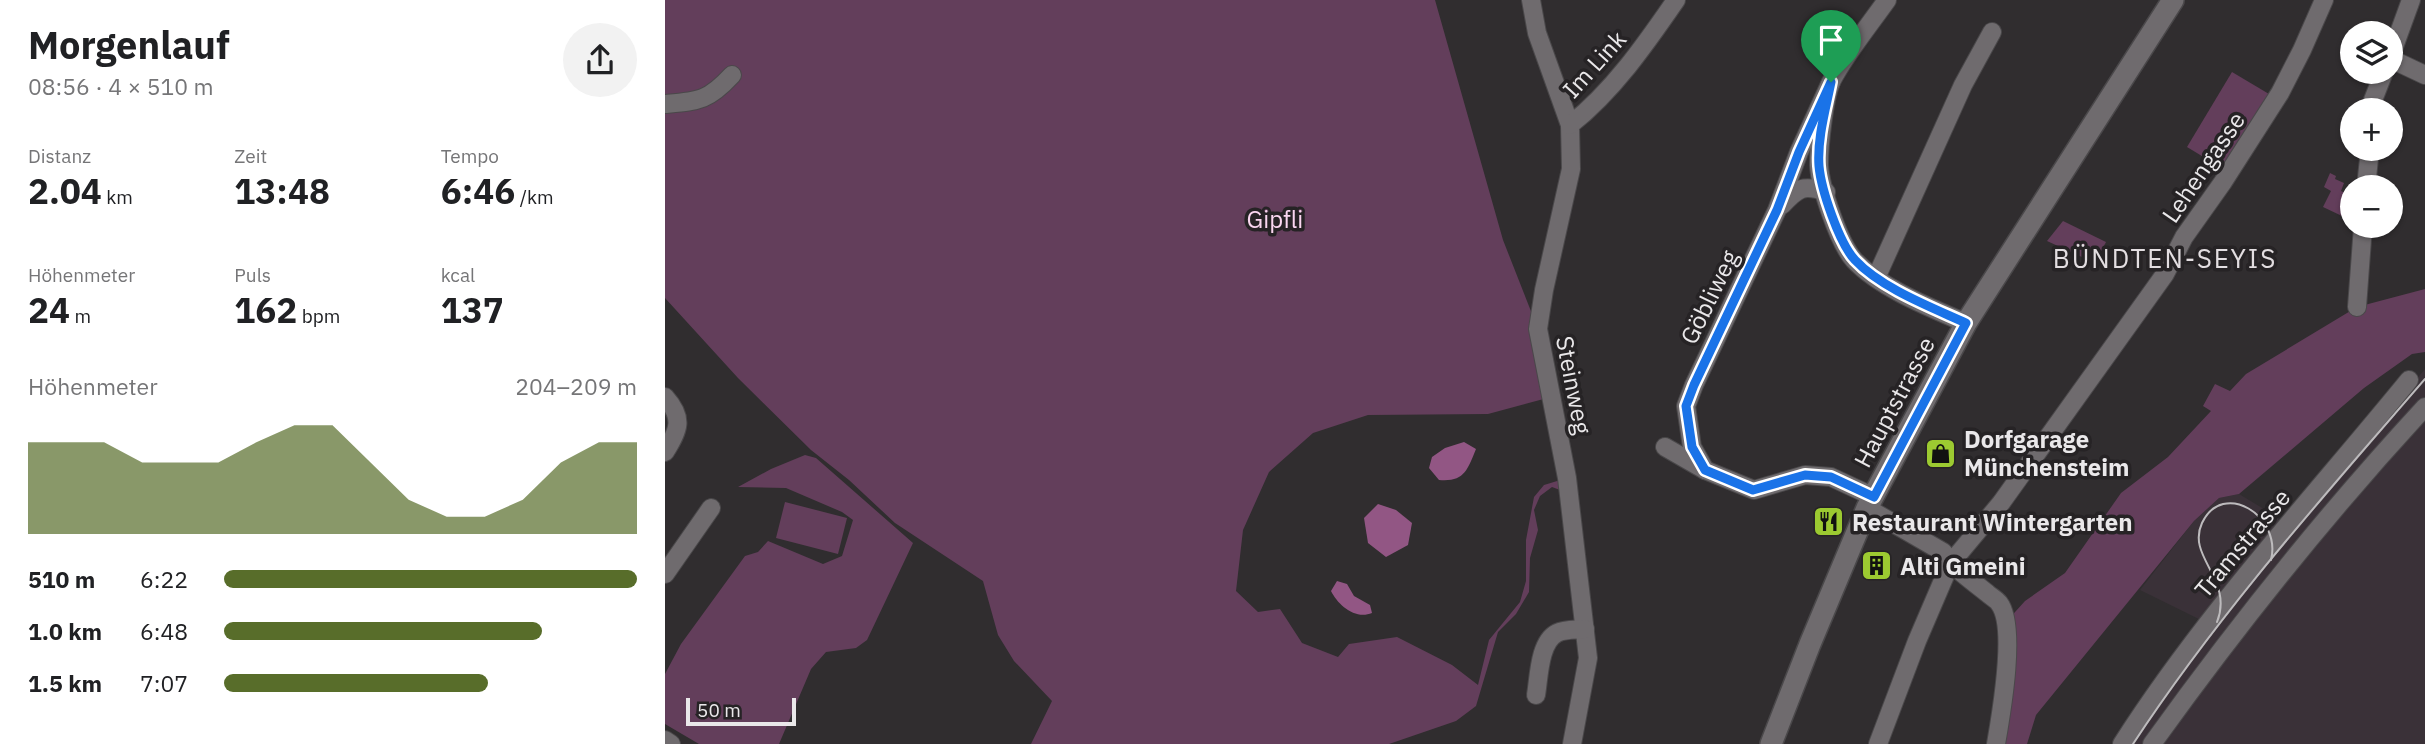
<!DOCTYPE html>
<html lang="de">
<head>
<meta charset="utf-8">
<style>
  body { margin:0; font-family:"IBM Plex Sans",sans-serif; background:#f2f2f2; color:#202124; height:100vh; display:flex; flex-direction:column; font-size:26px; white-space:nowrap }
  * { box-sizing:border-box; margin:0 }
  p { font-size:23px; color:#757577 }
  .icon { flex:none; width:38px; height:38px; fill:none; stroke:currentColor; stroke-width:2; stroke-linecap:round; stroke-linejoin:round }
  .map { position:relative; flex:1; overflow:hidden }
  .drawer { display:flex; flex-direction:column; background:#fff; width:665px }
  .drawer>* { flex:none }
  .fabs { position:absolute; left:1675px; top:21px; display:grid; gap:14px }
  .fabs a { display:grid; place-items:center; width:63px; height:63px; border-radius:50%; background:#fff; box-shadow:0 2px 5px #0004; font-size:35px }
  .scale { position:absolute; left:21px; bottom:18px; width:110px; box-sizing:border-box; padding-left:7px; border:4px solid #eae8ea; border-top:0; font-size:19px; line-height:24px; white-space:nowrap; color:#eae8ea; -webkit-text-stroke:5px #262325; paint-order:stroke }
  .pin { position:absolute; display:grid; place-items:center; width:60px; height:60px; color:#fff; margin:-72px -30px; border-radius:50% 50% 50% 0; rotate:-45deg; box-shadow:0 0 7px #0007 }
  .pin .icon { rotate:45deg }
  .round { display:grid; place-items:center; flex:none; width:74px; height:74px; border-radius:37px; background:#f2f2f2 }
  .headline { display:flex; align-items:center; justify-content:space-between; height:119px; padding:0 28px }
  h1 { font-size:38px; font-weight:700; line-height:52px }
  .stats { display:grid; grid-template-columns:repeat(3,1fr); gap:10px; height:119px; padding:7px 28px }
  .stats div { display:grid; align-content:center }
  .stats b { font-size:35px; font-weight:700 }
  .stats small { font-size:19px; font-weight:400 }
  .stats p { font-size:19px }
  .chart { height:196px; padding:14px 28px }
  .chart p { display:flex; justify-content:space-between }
  .chart svg { width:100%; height:126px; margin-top:7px; fill:#586d2a; opacity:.7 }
  ul { padding:0 28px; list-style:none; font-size:23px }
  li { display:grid; grid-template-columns:112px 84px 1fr; align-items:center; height:52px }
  li i { height:18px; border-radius:9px; background:#586d2a }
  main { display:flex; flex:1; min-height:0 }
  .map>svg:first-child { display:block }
  .built { fill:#3a3138 }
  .green { fill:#633e5b }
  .water { fill:#925684 }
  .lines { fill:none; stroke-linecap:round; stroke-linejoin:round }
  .minor-casing { stroke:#4a484a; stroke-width:20 }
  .secondary-casing { stroke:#4a484a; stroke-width:24 }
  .minor { stroke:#6f6b6e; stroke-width:18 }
  .secondary { stroke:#6f6b6e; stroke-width:21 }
  .tram { stroke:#bdbbbd; stroke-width:2 }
  .route-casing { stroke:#fff; stroke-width:14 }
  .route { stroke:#1a73e8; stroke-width:9 }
  .labels { text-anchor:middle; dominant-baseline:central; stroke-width:7; stroke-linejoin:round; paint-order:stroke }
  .street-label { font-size:24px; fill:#eae8ea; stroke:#262325 }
  .park-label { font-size:24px; fill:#fad6f0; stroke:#262325 }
  .poi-label { font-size:24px; font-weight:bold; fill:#eae8ea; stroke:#262325; text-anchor:start }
  .neighbourhood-label { font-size:26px; letter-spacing:2px; fill:#e3dee1; stroke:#262325 }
</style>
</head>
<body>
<main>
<section class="drawer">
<div class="headline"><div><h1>Morgenlauf</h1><p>08:56 · 4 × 510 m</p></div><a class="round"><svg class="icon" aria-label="share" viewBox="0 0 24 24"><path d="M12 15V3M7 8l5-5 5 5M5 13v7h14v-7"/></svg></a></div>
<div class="stats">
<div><p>Distanz</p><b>2.04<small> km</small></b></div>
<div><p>Zeit</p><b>13:48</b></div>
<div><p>Tempo</p><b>6:46<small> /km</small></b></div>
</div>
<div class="stats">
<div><p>Höhenmeter</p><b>24<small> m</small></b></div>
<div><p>Puls</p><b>162<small> bpm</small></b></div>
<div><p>kcal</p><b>137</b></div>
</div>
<div class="chart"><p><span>Höhenmeter</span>204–209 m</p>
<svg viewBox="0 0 160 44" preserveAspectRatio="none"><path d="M0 44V12L10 12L20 12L30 19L40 19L50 19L60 12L70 6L80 6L90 19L100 32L110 38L120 38L130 32L140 19L150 12L160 12V44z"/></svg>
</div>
<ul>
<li><b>510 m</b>6:22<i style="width:100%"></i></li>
<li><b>1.0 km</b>6:48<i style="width:77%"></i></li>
<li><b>1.5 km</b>7:07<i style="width:64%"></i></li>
</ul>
</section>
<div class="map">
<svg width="1760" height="744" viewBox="0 0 1760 744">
  <rect width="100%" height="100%" fill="#302d2f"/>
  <!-- built -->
  <g class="built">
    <path d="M 1760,369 L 1760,400 L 1481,744 L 1461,744 L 1546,625 L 1475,590 L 1529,521 L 1554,498 L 1574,494 L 1604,512 L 1626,529 Z"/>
    <path d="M 1760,407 L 1760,744 L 1487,744 Z"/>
  </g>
  <!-- green -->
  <g class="green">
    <path d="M 0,0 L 770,0 L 838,240 L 873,329 L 886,397 L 823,414 L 703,415 L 648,433 L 604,472 L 578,530 L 571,591 L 593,612 L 615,609 L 637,643 L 673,657 L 684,644 L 732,637 L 787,665 L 813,685 L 824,640 L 855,602 L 861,581 L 861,540 L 869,497 L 879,485 L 902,478 L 903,493 L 887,487 L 875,496 L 869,510 L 873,530 L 865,558 L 864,592 L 851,614 L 833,632 L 811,706 L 791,721 L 724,744 L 366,744 L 387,701 L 349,661 L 333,635 L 318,581 L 230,523 L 184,480 L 146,450 L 73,378 L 0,298 Z"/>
    <path d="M 1567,72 L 1604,94 L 1560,170 L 1522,147 Z"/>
    <path d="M 1665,173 L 1671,176 L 1670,179 L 1679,183 L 1676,191 L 1687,196 L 1677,216 L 1658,207 L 1666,191 L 1659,187 Z"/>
    <path d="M 1398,221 L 1441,242 L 1430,263 L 1382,241 Z"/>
    <path d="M 1760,289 L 1760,352 L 1747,354 L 1699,388 L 1574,494 L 1554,498 L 1529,521 L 1371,715 L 1362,744 L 1331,744 L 1341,622 L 1360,601 L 1400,573 L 1456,493 L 1503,457 L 1546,411 L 1538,406 L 1550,384 L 1565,391 L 1581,374 L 1692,307 Z"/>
    <path d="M 140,455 L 151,458 L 248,543 L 202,640 L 191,648 L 161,652 L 146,669 L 114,744 L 34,744 L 0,724 L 0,674 L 16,644 L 80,556 L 93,552 L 103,541 L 158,564 L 177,556 L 188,520 L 177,512 L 121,488 L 73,487 L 106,469 Z"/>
    <path d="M 120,502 L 182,518 L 173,554 L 111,538 Z"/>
  </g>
  <!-- water -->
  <g class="water">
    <path d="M 799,442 L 811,449 C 802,471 799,482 774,480 L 764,468 L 767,457 L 780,448 Z"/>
    <path d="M 713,504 L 731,510 L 747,523 L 743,545 L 721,557 L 703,543 L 699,518 Z"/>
    <path d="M 672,581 L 682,584 L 689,596 L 705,605 L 707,613 C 690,620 673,605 666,591 Z"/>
  </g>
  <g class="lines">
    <defs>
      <g id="minor">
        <path d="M 866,0 L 872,33 L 905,125 L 906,169 L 879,290 L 873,329 L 902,478 L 923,658 L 907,744"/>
        <path d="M 1222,0 C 1205,24 1180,55 1167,80 C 1159,96 1154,146 1154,165 C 1155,187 1174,243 1189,260 C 1215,288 1266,308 1301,323"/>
        <path d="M 1726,55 L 1746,0"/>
        <path d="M 1726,59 L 1760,75"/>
        <path d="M 0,104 C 34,101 43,101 67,75"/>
        <path d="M 1708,110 L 1708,100 L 1719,72"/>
        <path d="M 905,125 C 948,91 980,45 1011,0"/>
        <path d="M 1701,187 L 1705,149"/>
        <path d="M 1117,205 C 1133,188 1138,184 1161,192"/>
        <path d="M 1211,278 L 1298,85 L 1327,32"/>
        <path d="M 1692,307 L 1698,226"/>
        <path d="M 0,397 C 19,418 14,430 0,452"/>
        <path d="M 1000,447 L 1040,470 L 1089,490 L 1140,475 L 1166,477 L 1209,497"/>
        <path d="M 1040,470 L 1027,447 L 1021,406 L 1029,385 L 1112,210 L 1134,152 L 1166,82"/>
        <path d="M 1202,508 L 1278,552 C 1289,569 1306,580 1322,593 C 1325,596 1331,599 1334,603 C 1352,626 1336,715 1331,744"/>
        <path d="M 0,574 L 46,508"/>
        <path d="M 871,695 C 874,678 874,642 892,633 C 900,629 911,630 920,629"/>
        <path d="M 0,740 L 6,744"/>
        <path d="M 1213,744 L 1252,641 L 1285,564 L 1336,503 L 1500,274 L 1519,237 L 1558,182 L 1615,93 L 1637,50 L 1659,0"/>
        <path d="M 1457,744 C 1540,614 1646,500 1744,380"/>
        <path d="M 1487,744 C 1571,627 1662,513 1760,407"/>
      </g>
      <path id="secondary" d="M 1106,744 L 1145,644 L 1202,508 L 1301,323 L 1508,0"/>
    </defs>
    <!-- minor casing -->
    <use href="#minor" class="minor-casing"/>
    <!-- secondary casing -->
    <use href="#secondary" class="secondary-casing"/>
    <!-- minor -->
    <use href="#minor" class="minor"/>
    <!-- secondary -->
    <use href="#secondary" class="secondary"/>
    <!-- tram -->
    <g class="tram">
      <path d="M 1552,622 C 1569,579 1521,557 1537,523 C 1558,479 1617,516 1606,560"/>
      <path d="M 1468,744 C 1554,613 1658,497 1760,379"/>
    </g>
  </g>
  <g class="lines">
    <defs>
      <path id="route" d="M 1166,82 C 1161,108 1152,138 1154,166 C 1156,189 1174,243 1190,260 C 1216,288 1266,307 1301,323 L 1209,497 L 1166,477 L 1140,475 L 1088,490 L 1040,470 L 1027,447 L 1021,406 L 1029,385 L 1112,210 L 1134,152 Z"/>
    </defs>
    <!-- route casing -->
    <use href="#route" class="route-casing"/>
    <!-- route -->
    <use href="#route" class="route"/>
  </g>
  <!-- icons -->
  <defs>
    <symbol id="shop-square" viewBox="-11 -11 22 22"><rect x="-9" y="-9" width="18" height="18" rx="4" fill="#9cca31" stroke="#262325"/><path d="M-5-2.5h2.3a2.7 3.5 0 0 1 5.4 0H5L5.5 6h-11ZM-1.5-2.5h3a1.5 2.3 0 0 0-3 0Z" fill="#111"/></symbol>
    <symbol id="restaurant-square" viewBox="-11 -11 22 22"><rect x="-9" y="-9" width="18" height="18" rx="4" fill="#9cca31" stroke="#262325"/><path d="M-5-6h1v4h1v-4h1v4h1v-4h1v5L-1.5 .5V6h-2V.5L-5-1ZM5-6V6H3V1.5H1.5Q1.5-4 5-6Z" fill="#111"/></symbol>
    <symbol id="building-square" viewBox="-11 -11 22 22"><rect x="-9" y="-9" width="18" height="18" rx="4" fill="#9cca31" stroke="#262325"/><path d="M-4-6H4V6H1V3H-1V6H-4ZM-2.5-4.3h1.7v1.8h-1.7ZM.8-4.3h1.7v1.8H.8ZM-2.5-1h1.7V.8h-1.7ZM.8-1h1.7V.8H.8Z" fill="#111"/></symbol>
  </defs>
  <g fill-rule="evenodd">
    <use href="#shop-square" x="1258" y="436" width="35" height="35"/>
    <use href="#restaurant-square" x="1146" y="504" width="35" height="35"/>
    <use href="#building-square" x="1194" y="548" width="35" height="35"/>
  </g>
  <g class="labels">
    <!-- street labels -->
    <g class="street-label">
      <text transform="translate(929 64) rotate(-48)">Im Link</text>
      <text transform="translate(1538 167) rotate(-56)">Lehengasse</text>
      <text transform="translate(1044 297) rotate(-64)">Göbliweg</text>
      <text transform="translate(909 385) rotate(79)">Steinweg</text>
      <text transform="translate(1229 402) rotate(-62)">Hauptstrasse</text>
      <text transform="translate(1577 543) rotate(-50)">Tramstrasse</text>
    </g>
    <!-- park labels -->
    <g class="park-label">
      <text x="610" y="219">Gipfli</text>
    </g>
    <!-- poi labels -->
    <g class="poi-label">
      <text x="1299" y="439">Dorfgarage<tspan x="1299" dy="28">Münchensteim</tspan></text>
      <text x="1187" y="522">Restaurant Wintergarten</text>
      <text x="1235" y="566">Alti Gmeini</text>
    </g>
    <!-- neighbourhood labels -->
    <g class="neighbourhood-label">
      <text x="1500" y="258">BÜNDTEN-SEYIS</text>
    </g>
  </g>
</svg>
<div class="fabs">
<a><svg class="icon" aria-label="layers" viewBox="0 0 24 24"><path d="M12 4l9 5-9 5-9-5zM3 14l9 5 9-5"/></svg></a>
<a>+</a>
<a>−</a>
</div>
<div class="scale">50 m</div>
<div class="pin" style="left:1166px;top:82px;background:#1e9e55"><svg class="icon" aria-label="arrive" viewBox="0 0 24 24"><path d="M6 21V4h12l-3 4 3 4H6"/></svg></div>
</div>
</main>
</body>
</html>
